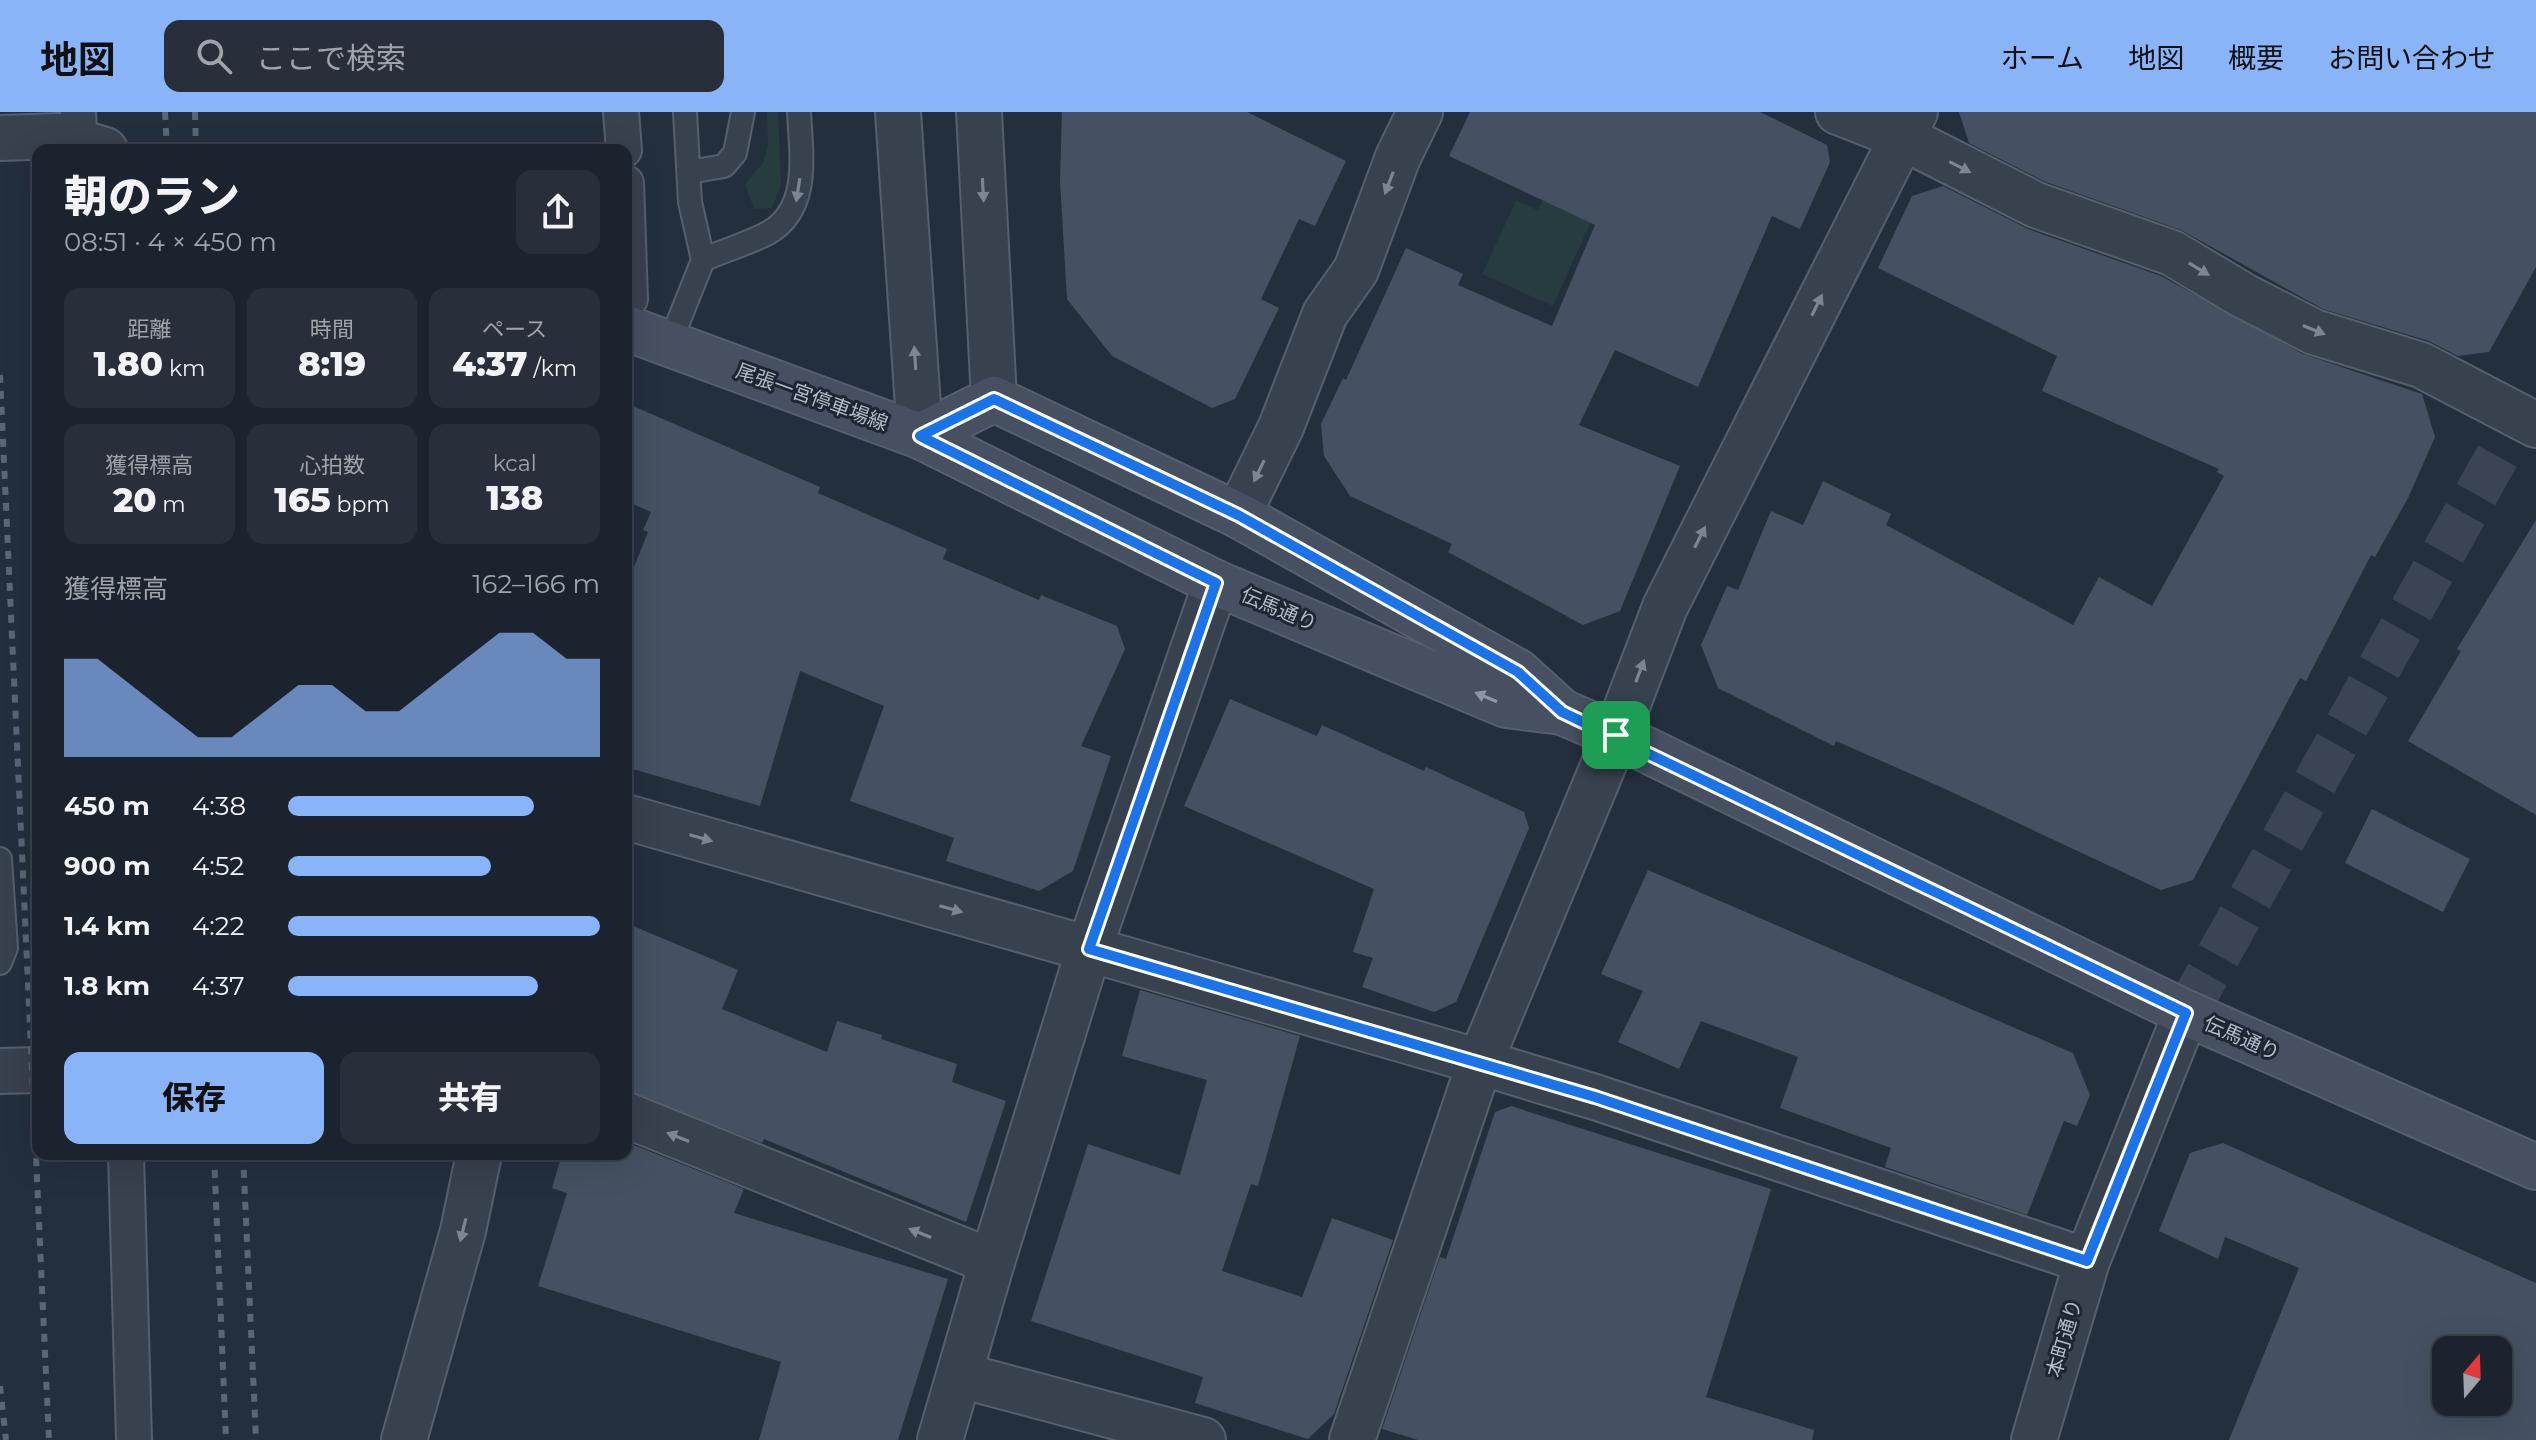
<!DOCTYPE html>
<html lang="ja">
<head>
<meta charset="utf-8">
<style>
  body { margin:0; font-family:Montserrat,"Noto Sans JP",sans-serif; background:#282f3a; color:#f1f3f6; height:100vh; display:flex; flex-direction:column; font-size:30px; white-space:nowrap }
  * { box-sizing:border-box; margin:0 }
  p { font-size:26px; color:#a0a4aa }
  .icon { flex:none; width:44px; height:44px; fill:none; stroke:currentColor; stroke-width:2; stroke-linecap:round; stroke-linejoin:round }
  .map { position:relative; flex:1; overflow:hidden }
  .sheet { position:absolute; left:32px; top:32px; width:600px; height:1016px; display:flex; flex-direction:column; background:#1b232e; border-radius:16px; box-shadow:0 8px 32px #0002,0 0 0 2px #39404a }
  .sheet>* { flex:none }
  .needle { width:52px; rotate:19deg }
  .fabs { position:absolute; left:2432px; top:1224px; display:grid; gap:16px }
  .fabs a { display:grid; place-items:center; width:80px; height:80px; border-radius:16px; background:#1b232e; box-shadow:0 8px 32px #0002,0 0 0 2px #39404a; font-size:40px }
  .pin { position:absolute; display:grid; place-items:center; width:68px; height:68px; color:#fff; margin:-34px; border-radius:16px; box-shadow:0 4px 12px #0006 }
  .round { display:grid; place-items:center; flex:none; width:84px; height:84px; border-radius:16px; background:#282f3a }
  .head { display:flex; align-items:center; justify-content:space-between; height:136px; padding:0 32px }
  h1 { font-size:44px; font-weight:800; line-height:60px }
  .stats { display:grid; grid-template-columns:repeat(3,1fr); gap:12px; height:136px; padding:8px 32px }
  .stats div { display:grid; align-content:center; border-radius:16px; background:#282f3a; text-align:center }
  .stats b { font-size:34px; font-weight:800 }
  .stats small { font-size:22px; font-weight:400 }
  .stats p { font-size:22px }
  .chart { height:224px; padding:16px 32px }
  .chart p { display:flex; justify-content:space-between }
  .chart svg { width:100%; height:144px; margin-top:8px; fill:#8ab4f8; opacity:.7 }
  .cta { display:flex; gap:16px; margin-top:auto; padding:16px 32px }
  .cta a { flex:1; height:92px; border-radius:16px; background:#8ab4f8; color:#111; font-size:32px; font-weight:800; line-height:92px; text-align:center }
  .cta a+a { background:#282f3a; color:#f1f3f6 }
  ul { padding:0 32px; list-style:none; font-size:26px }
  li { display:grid; grid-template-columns:128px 96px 1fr; align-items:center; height:60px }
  li i { height:20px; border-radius:10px; background:#8ab4f8 }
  header { display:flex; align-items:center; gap:48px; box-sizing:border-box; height:112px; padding:0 40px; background:#8ab4f8; color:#111 }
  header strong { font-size:38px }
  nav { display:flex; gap:44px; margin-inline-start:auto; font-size:28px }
  .search { width:560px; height:72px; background:#282f3a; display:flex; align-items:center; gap:20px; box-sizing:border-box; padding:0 28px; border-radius:16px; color:#a0a4aa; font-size:30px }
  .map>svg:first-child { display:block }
  .green { fill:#263c3f }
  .building { fill:#455162; fill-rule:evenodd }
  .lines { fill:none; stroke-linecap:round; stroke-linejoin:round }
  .minor-tunnel { stroke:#3a4453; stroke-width:44; stroke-dasharray:44 22; stroke-linecap:butt }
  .service-casing { stroke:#565f6c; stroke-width:26 }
  .pedestrian-casing { stroke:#565f6c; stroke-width:38 }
  .minor-casing { stroke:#565f6c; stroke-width:48 }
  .tertiary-casing { stroke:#565f6c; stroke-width:48 }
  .secondary-casing { stroke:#565f6c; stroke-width:48 }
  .service { stroke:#38414e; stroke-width:22 }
  .pedestrian { stroke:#38414e; stroke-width:34 }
  .minor { stroke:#38414e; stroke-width:44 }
  .tertiary { stroke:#38414e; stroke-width:44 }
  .secondary { stroke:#465061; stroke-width:44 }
  .rail { stroke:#5a6575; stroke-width:6; stroke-dasharray:8 8; stroke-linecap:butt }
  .oneway { fill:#7c8592 }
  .oneway2 { fill:#8e96a5 }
  .route-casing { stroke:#fff; stroke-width:16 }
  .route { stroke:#1a73e8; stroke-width:10 }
  .labels { text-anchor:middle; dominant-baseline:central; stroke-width:6; stroke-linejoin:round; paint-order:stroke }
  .street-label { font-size:20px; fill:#b4bcc9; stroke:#1d2633 }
</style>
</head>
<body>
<header>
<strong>地図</strong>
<div class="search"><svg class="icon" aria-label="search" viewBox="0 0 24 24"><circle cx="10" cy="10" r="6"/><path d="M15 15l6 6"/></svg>ここで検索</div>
<nav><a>ホーム</a><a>地図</a><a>概要</a><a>お問い合わせ</a></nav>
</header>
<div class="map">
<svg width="2536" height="1328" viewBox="0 0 2536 1328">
  <rect width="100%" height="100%" fill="#242f3e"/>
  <!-- green -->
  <g class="green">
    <path d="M 767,0 L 778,0 L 781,72 L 772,96 L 754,97 L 745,72 L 763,51 L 768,34 Z"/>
    <path d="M 1555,61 L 1603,83 L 1553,194 L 1482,162 L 1516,89 L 1538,98 Z"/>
  </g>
  <!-- building -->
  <g class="building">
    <path d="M 1062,0 L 1247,0 L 1346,49 L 1315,114 L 1299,107 L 1261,187 L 1279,196 L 1235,287 L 1212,296 L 1112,244 L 1067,187 L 1060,69 Z"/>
    <path d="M 1470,0 L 1760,0 L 1827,33 L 1830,50 L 1800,117 L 1772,104 L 1698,275 L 1615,238 L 1579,313 L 1680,354 L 1620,499 L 1583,513 L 1448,440 L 1452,432 L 1350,384 L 1324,344 L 1321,312 L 1343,266 L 1346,268 L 1406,136 L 1463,162 L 1458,173 L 1552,214 L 1595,113 L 1449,44 Z"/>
    <path d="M 1959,0 L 2536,0 L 2536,155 L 2489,240 L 2458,244 L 2429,229 L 2323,197 L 2181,118 L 2046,70 L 1969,31 Z"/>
    <path d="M 1943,74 L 2028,117 L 2161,164 L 2303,242 L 2422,282 L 2435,325 L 2408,386 L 2375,445 L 2371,443 L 2306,569 L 2300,566 L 2193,768 L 2161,778 L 1943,676 L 1836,629 L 1834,634 L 1718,576 L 1701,533 L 1727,474 L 1738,478 L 1771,399 L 1803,413 L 1823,369 L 1891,402 L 1886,413 L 2073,513 L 2099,465 L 2152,494 L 2224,364 L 2217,360 L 2219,357 L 2042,279 L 2057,244 L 1878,156 L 1912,84 Z"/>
    <path d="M 626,291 L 820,375 L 818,381 L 947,437 L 943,447 L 1039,488 L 1041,483 L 1117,514 L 1125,537 L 1081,634 L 1111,644 L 1073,759 L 1039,779 L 946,749 L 954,726 L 850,689 L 884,594 L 800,559 L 760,694 L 626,655 L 626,475 L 648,420 L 643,418 L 651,400 L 626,389 Z"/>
    <path d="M 2536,408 L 2536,703 L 2408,629 L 2461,539 L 2457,537 Z"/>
    <path d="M 1230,587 L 1317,624 L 1322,613 L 1424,659 L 1426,655 L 1524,700 L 1529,716 L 1456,890 L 1434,900 L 1362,875 L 1373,846 L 1353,840 L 1374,777 L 1184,694 Z"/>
    <path d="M 2372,697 L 2470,747 L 2443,800 L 2345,751 Z"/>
    <path d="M 1648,758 L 2073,941 L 2090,983 L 2077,1014 L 2064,1009 L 2027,1103 L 1885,1055 L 1891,1036 L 1780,996 L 1798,945 L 1701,909 L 1679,957 L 1618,930 L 1643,879 L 1601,862 Z"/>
    <path d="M 626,811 L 738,858 L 722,897 L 827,940 L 837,909 L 882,923 L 881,927 L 957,952 L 952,970 L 1006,989 L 966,1110 L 764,1027 L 762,1031 L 626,979 Z"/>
    <path d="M 1140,878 L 1300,924 L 1258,1074 L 1251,1072 L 1222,1159 L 1302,1185 L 1332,1106 L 1393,1128 L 1334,1302 L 1308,1327 L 1195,1291 L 1203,1265 L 1031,1209 L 1088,1032 L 1180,1063 L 1207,968 L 1122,944 Z"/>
    <path d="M 1511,994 L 1771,1077 L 1706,1285 L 1814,1318 L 1812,1328 L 1418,1328 L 1382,1317 L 1440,1145 L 1446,1147 L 1495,1000 Z"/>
    <path d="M 626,1030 L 744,1077 L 734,1101 L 948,1167 L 898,1328 L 759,1328 L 781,1250 L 538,1174 L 567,1081 L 552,1076 L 562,1042 L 626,1042 Z"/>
    <path d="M 2223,1031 L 2536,1171 L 2536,1328 L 2229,1328 L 2299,1156 L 2225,1125 L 2218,1147 L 2159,1119 L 2190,1041 ZM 2446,1238 L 2498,1238 L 2498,1290 L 2446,1290 Z"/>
  </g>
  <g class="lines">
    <!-- minor-tunnel -->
    <path class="minor-tunnel" d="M 2186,901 L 2536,275"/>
    <defs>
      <g id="service">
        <path d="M 685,0 L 690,90 L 703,148 C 724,138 748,132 768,121 C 811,97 801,42 799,0"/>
        <path d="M 689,60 L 724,54 L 735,41 L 743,0"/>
        <path d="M 669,233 L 703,148"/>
        <path d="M 0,747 L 6,836 L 0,851"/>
      </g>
      <g id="pedestrian">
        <path d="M 78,0 L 80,38"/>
        <path d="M 621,0 L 624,38"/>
        <path d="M 626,71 L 630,187"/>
        <path d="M 126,1042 L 134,1328"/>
      </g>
      <g id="minor">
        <path d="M 1838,0 L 1902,25 L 2036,93 L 2172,141 L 2244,184 L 2314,220 L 2421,253 L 2536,313"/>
        <path d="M 1238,403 L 1281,315 L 1325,202 L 1356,158 L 1398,45 L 1420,0"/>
        <path d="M 1616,623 L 1665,495 L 1915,0"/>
        <path d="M 626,705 L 1089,837"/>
        <path d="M 1480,950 L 1595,985 L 2087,1149"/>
        <path d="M 626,1003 L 992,1150 L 940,1328"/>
        <path d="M 960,1263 L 1203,1328"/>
        <path d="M 404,1328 L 463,1119 L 479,1042"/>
      </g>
      <g id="tertiary">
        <path d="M 898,0 L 920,324"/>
        <path d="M 979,0 L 994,287"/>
        <path d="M 0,26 L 59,24 L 105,38"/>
        <path d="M 1089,837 L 1480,950"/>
        <path d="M 0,959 L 38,958"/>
        <path d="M 992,1150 L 1089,837 L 1216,471"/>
        <path d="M 1352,1328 L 1480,950 L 1616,623"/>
        <path d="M 2034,1328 L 2087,1149 L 2186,901"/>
      </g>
      <g id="secondary">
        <path d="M 626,216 L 920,324 L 1216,471 L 1506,593 L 1562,600 L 1616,623 L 2186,901 L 2536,1055"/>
        <path d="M 920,324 L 994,287 L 1238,403 L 1518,560 L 1562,600"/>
      </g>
    </defs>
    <!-- service casing -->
    <use href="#service" class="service-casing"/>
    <!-- pedestrian casing -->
    <use href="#pedestrian" class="pedestrian-casing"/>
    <!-- minor casing -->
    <use href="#minor" class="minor-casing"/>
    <!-- tertiary casing -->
    <use href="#tertiary" class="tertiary-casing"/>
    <!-- secondary casing -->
    <use href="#secondary" class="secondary-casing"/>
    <!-- service -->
    <use href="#service" class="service"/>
    <!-- pedestrian -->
    <use href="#pedestrian" class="pedestrian"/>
    <!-- minor -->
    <use href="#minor" class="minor"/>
    <!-- tertiary -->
    <use href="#tertiary" class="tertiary"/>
    <!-- secondary -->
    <use href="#secondary" class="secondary"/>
    <!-- rail -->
    <g class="rail">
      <path d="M 165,0 L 167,38"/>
      <path d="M 195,0 L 196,38"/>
      <path d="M 0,263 L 49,1328"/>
      <path d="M 214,1042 L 226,1328"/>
      <path d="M 243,1042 L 256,1328"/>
      <path d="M 0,1274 L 6,1328"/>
    </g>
  </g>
  <!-- one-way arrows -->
  <defs><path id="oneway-solid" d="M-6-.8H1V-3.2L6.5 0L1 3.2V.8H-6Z" transform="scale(2)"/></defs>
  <g class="oneway">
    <use href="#oneway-solid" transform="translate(1960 55) rotate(27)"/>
    <use href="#oneway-solid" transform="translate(1389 71) rotate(111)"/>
    <use href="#oneway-solid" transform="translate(798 78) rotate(99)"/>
    <use href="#oneway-solid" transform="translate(983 78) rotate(87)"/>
    <use href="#oneway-solid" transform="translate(2199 157) rotate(31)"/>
    <use href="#oneway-solid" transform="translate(1817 193) rotate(-64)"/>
    <use href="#oneway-solid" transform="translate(2314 218) rotate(22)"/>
    <use href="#oneway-solid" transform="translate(915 246) rotate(-94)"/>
    <use href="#oneway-solid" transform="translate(1259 359) rotate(116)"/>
    <use href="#oneway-solid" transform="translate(1700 425) rotate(-63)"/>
    <use href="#oneway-solid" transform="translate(1640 559) rotate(-69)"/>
    <use href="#oneway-solid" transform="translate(701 726) rotate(16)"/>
    <use href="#oneway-solid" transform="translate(951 797) rotate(16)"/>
    <use href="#oneway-solid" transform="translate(678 1025) rotate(-158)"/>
    <use href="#oneway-solid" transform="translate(463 1118) rotate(104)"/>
    <use href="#oneway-solid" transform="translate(920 1121) rotate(-158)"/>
  </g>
  <use class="oneway2" href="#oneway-solid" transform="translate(1486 585) rotate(-157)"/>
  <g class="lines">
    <defs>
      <path id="route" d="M 994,287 L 1238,403 L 1518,560 L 1562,600 L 2186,901 L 2087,1149 L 1595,985 L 1089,837 L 1216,471 L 920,324 Z"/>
    </defs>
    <!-- route casing -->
    <use href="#route" class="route-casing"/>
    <!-- route -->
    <use href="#route" class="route"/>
  </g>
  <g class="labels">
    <!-- street labels -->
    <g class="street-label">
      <text transform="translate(812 285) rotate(20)">尾張一宮停車場線</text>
      <text transform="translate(1279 497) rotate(23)">伝馬通り</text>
      <text transform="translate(2242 926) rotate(24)">伝馬通り</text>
      <text transform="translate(2064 1226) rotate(-74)">本町通り</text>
    </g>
  </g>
</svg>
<div class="fabs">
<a><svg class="needle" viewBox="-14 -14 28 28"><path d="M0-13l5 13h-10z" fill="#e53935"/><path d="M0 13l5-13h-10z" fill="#a0a4aa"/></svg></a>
</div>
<div class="pin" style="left:1616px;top:623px;background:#1e9e55"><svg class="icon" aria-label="arrive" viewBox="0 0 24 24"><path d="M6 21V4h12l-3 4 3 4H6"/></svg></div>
<section class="sheet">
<div class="head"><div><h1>朝のラン</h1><p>08:51 · 4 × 450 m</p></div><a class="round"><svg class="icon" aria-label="share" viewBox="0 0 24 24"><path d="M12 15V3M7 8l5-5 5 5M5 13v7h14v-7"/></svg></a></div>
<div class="stats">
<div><p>距離</p><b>1.80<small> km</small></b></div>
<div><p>時間</p><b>8:19</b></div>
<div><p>ペース</p><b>4:37<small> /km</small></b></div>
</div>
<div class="stats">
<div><p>獲得標高</p><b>20<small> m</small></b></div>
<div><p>心拍数</p><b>165<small> bpm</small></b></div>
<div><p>kcal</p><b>138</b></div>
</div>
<div class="chart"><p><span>獲得標高</span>162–166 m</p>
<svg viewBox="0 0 160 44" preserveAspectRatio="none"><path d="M0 44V14L10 14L20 22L30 30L40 38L50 38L60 30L70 22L80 22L90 30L100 30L110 22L120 14L130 6L140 6L150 14L160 14V44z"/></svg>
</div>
<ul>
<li><b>450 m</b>4:38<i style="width:79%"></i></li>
<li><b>900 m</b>4:52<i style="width:65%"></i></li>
<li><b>1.4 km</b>4:22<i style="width:100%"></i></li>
<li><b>1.8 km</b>4:37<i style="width:80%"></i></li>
</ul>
<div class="cta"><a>保存</a><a>共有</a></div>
</section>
</div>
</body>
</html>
